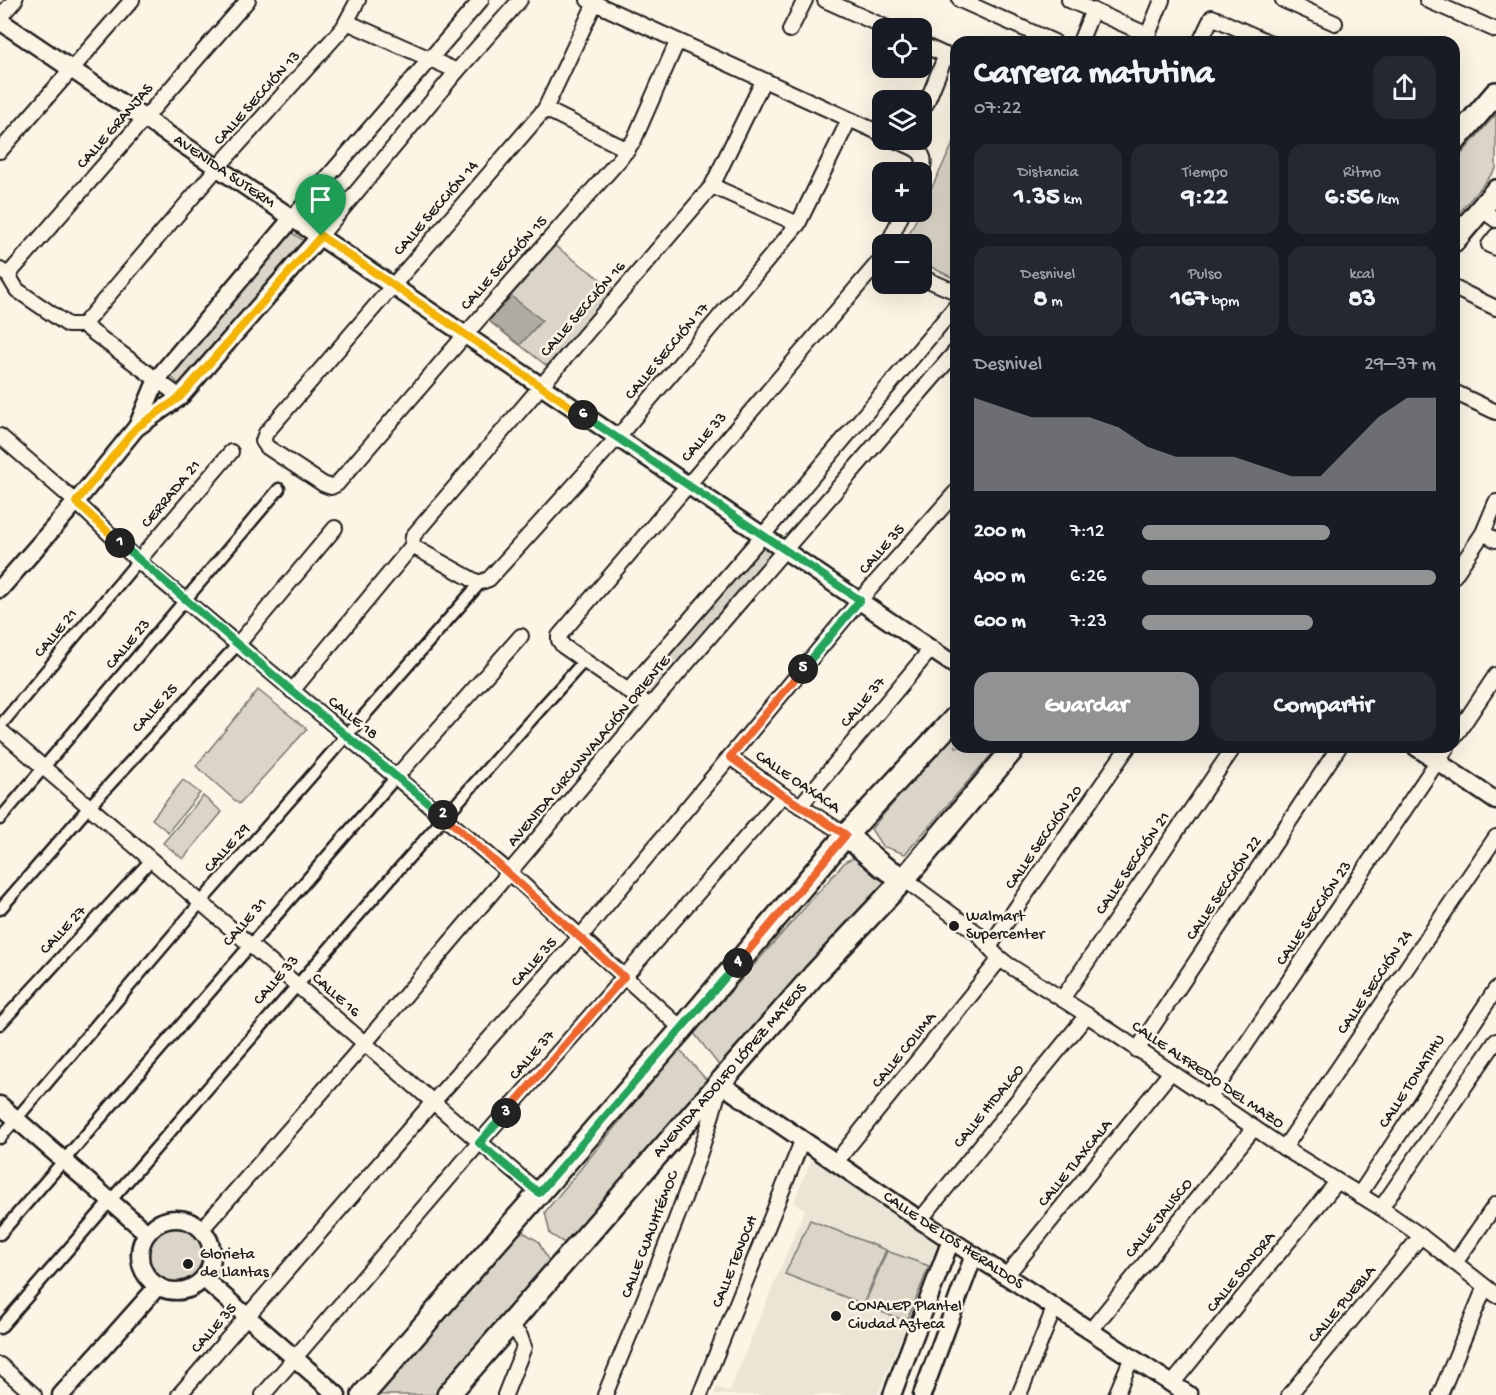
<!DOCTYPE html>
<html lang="es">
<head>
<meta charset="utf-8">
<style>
  body { margin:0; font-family:"Gochi Hand",sans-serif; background:#242831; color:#f1f3f6; height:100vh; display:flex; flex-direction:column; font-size:22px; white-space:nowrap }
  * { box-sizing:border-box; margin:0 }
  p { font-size:20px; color:#9ea1a6 }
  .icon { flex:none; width:33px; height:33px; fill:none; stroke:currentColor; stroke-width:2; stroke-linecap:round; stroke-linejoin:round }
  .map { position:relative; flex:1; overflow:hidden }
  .details { position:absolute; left:950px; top:36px; width:510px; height:717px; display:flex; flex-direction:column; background:#171b24; border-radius:18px; box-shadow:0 6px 24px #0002 }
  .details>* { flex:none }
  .fabs { position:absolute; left:872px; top:18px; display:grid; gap:12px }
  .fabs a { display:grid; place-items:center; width:60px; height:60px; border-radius:12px; background:#171b24; box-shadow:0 6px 24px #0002; font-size:30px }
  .pin { position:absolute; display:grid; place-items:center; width:51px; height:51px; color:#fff; margin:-62px -26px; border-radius:50% 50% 50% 0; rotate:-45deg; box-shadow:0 0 6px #0007 }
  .pin .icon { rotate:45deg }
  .km { position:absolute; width:30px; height:30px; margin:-15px; border-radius:50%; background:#222; color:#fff; font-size:16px; line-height:30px; text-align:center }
  .round { display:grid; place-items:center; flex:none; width:63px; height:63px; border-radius:18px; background:#242831 }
  .head { display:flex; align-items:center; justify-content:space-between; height:102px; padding:0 24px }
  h1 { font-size:33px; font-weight:700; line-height:45px }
  .stats { display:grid; grid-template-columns:repeat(3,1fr); gap:9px; height:102px; padding:6px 24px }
  .stats div { display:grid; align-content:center; border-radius:15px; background:#242831; text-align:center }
  .stats b { font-size:26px; font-weight:700 }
  .stats small { font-size:16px; font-weight:400 }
  .stats p { font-size:16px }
  .chart { height:168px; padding:12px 24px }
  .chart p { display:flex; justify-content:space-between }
  .chart svg { width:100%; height:108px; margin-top:6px; fill:#919294; opacity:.7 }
  .cta { display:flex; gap:12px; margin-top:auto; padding:12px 24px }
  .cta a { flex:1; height:69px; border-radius:18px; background:#919294; color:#fff; font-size:24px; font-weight:700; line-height:69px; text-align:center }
  .cta a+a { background:#242831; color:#f1f3f6 }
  ul { padding:0 24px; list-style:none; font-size:20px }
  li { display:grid; grid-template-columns:96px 72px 1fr; align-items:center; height:45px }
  li i { height:15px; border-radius:8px; background:#919294 }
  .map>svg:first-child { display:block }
  .built { fill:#ebe5d6 }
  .green { fill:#dbd5c8; stroke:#7c7872; stroke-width:1.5 }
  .water { fill:#b0aba1; stroke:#75726c; stroke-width:1.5 }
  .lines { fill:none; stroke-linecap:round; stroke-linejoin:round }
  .pedestrian-casing { stroke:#1c1c1c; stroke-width:15 }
  .minor-casing { stroke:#1c1c1c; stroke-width:18 }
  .tertiary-casing { stroke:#1c1c1c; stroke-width:21 }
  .primary-casing { stroke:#1c1c1c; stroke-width:26 }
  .pedestrian { stroke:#fcf5e5; stroke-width:10 }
  .minor { stroke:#fcf5e5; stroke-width:14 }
  .tertiary { stroke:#fcf5e5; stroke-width:16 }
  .primary { stroke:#fcf5e5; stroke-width:21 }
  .split-1-casing { stroke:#fff; stroke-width:12 }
  .split-2-casing { stroke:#fff; stroke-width:12 }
  .split-3-casing { stroke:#fff; stroke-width:12 }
  .split-4-casing { stroke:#fff; stroke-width:12 }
  .split-5-casing { stroke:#fff; stroke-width:12 }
  .split-6-casing { stroke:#fff; stroke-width:12 }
  .split-7-casing { stroke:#fff; stroke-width:12 }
  .split-1 { stroke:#f5b400; stroke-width:8 }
  .split-2 { stroke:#22a559; stroke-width:8 }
  .split-3 { stroke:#f0652b; stroke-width:8 }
  .split-4 { stroke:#22a559; stroke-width:8 }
  .split-5 { stroke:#f0652b; stroke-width:8 }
  .split-6 { stroke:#22a559; stroke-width:8 }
  .split-7 { stroke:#f5b400; stroke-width:8 }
  .poi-dot { fill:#1c1c1c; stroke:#fcf5e5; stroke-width:2 }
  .labels { text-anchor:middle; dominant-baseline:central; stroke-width:5; stroke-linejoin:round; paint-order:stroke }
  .street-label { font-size:16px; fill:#1c1c1c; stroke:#fcf5e5 }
  .poi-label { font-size:16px; fill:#1c1c1c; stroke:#fcf5e5; text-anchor:start }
</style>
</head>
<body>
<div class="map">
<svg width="1496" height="1395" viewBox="0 0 1496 1395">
  <rect width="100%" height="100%" fill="#fcf5e5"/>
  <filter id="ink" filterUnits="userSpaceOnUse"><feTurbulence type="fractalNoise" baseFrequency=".0167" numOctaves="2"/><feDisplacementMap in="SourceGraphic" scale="12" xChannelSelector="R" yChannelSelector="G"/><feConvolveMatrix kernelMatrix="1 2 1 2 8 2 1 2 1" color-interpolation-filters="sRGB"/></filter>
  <g filter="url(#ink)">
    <!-- built -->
    <path class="built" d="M 812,1159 L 940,1244 L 878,1395 L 714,1395 L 717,1387 L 729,1392 L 805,1209 L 793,1203 Z"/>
    <!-- green -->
    <g class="green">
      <path d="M 1496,114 L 1496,169 L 1454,219 L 1454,163 Z"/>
      <path d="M 955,140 L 955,279 L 921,262 L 921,244 L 904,244 Z"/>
      <path d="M 289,231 L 306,242 L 181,386 L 168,374 Z"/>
      <path d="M 555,246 L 614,289 L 547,366 L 489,321 Z"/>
      <path d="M 761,545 L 773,554 L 650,696 L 638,687 Z"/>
      <path d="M 258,690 L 307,729 L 239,804 L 196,766 Z"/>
      <path d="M 955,731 L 956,747 L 998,747 L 905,854 L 882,846 L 871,829 Z"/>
      <path d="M 183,780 L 200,793 L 168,832 L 152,819 Z"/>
      <path d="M 203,796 L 222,812 L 183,859 L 163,843 Z"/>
      <path d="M 871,852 L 889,878 L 724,1072 L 694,1033 L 846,861 Z"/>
      <path d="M 679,1049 L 712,1086 L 569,1246 L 550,1234 L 545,1212 Z"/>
      <path d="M 810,1220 L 886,1250 L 863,1304 L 785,1274 Z"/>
      <circle cx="177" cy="1259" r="34"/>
      <path d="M 520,1230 L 538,1241 L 552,1267 L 440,1395 L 379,1395 Z"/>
      <path d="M 887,1251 L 929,1266 L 907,1321 L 864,1306 Z"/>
    </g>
    <!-- water -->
    <path class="water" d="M 511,296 L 542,320 L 520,345 L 489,321 Z"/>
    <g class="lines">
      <defs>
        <g id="pedestrian">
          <path d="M 0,726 L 138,561"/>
          <path d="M 0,819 L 279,489"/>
          <path d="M 0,909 L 89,807 L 238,644"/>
          <path d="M 0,1024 L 151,860"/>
          <path d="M 0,1138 L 201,902 L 481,582"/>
          <path d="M 0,1234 L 396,777"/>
          <path d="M 0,1328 C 194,1105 386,880 584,661"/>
        </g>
        <g id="minor">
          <path d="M 588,0 L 882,134"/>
          <path d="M 825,0 L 887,28"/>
          <path d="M 960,0 L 1054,42"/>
          <path d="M 1069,0 L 1148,35"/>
          <path d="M 1283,0 L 1335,23"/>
          <path d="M 1427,0 L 1496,30"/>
          <path d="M 595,3 L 545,109 L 266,433 L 263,441 L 267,447 L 323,484 L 331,487 L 337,484 L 465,335 L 620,159 L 634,140 L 677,42"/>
          <path d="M 0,17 L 15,0"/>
          <path d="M 347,22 L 457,71"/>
          <path d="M 790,30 L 805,0"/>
          <path d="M 1080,42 L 1093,10"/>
          <path d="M 1145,42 L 1162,0"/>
          <path d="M 1200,42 L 1212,17 L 1268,42"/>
          <path d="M 921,44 L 956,60"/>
          <path d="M 926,104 L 946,55"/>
          <path d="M 545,109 L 628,150"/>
          <path d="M 894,140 C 911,147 931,150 921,173"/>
          <path d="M 0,151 L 132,0"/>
          <path d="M 712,186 L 798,224"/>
          <path d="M 1481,209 L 1496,220"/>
          <path d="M 293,217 L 481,0"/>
          <path d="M 320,236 L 457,71 L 520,0"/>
          <path d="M 1496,236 L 1489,245 L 1496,248"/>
          <path d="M 888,244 L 903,212"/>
          <path d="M 0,270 L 8,275 L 17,290 L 68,325 L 83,325 L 180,397"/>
          <path d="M 8,275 L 248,0"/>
          <path d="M 921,277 L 956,292"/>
          <path d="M 1454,288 L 1496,308"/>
          <path d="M 83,325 L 218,167 L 343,28 L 358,0"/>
          <path d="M 1454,392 L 1496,412"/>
          <path d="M 0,436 L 76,502 L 138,561 L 509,872 L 682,1029"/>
          <path d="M 1483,533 L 1496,540"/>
          <path d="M 412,546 L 477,582 L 481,582 L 489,579 L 617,438 L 798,224 L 849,120"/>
          <path d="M 412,546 L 413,536 L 712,186 L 763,81"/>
          <path d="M 138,561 L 231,452"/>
          <path d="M 1454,576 L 1483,533 L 1496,502"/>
          <path d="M 238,644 L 335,528"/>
          <path d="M 292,691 L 412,546"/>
          <path d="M 628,691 L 763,535 L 956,306"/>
          <path d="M 650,706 L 563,646 L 559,640 L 559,636 L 882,258"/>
          <path d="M 0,730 L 539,1193"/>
          <path d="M 1454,738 L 1496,675"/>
          <path d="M 730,757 L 783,795 L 846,835"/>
          <path d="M 396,777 L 521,636"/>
          <path d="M 800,806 L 931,649"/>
          <path d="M 904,879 L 977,933 L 996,955 L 1007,964 L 1087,1015 L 1284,1148 L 1381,1208 L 1421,1236 L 1496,1295"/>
          <path d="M 989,947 L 1128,747"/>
          <path d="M 1062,999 L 1234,747"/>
          <path d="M 1137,1050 L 1339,747"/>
          <path d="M 1209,1099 L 1447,747"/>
          <path d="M 1284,1148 L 1496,837"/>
          <path d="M 835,1163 L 1000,959"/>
          <path d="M 1359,1195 L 1496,989"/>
          <path d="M 1381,1208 L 1496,1041"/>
          <path d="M 920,1220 L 1087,1015"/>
          <path d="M 202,1229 L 365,1043 L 650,706 L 956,351"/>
          <path d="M 1455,1263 L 1496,1204"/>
          <path d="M 1006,1276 L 1171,1072"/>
          <path d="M 1091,1330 L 1254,1128"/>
          <path d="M 0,1365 L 34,1395"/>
          <path d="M 1172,1384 L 1337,1182"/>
          <path d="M 179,1395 L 432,1103 L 580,937 L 860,600 L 956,492"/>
          <path d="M 263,1395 L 479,1143 L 783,795"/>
          <path d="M 505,1395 L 524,1347 L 520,1336 L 510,1326"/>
          <path d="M 605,1395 C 646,1293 692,1192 720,1086"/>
          <path d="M 700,1395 L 802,1141"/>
          <path d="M 1019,1395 L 1055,1306"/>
          <path d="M 1116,1395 L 1132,1357"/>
          <path d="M 1289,1395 L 1421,1236"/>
          <path d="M 1440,1395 L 1485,1287"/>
        </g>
        <g id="tertiary">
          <path id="s1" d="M 0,21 L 956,666"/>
          <path d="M 137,427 L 157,379 L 293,217"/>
          <path d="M 0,589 L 76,502 L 136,428 L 180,397 L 320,236"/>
          <path d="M 1416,747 L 1496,801"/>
          <path id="s2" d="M 721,1084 L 920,1220 L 1189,1395"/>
          <path d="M 0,1105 L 147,1233"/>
          <circle cx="176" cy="1255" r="36"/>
          <path d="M 204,1279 L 337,1395"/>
          <path d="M 61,1395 L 158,1286"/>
          <path d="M 892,1395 L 951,1240"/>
          <path d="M 922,1395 L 974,1255"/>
        </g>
        <g id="primary">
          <path d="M 1454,142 L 1496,93"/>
          <path d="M 1454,241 L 1496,191"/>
          <path d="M 846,835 L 882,866 L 904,879"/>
          <path d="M 363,1395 L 682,1029 L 846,835 L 956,717"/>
          <path id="s3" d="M 448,1395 L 814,975 L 904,879 L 1015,747"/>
        </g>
      </defs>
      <!-- pedestrian casing -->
      <use href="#pedestrian" class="pedestrian-casing"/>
      <!-- minor casing -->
      <use href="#minor" class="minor-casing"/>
      <!-- tertiary casing -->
      <use href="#tertiary" class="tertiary-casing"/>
      <!-- primary casing -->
      <use href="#primary" class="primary-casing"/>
      <!-- pedestrian -->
      <use href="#pedestrian" class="pedestrian"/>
      <!-- minor -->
      <use href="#minor" class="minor"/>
      <!-- tertiary -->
      <use href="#tertiary" class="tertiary"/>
      <!-- primary -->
      <use href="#primary" class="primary"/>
    </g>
  </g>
  <g class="lines" filter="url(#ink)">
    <defs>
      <path id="split-1" d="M 120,543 L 76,502 L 136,428 L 180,397 L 321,236"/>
      <path id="split-2" d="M 120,543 L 292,691 L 443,815"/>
      <path id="split-3" d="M 443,815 L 624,977 L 506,1113"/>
      <path id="split-4" d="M 506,1113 L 479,1143 L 539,1193 L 738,963"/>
      <path id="split-5" d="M 738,963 L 846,835 L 783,795 L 730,757 L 803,669"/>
      <path id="split-6" d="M 583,415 L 860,600 L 803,669"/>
      <path id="split-7" d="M 321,236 L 583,415"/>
    </defs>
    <!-- split-1 casing -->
    <use href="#split-1" class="split-1-casing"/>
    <!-- split-2 casing -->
    <use href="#split-2" class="split-2-casing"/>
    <!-- split-3 casing -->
    <use href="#split-3" class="split-3-casing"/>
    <!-- split-4 casing -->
    <use href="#split-4" class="split-4-casing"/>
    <!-- split-5 casing -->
    <use href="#split-5" class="split-5-casing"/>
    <!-- split-6 casing -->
    <use href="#split-6" class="split-6-casing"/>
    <!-- split-7 casing -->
    <use href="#split-7" class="split-7-casing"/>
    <!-- split-1 -->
    <use href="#split-1" class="split-1"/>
    <!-- split-2 -->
    <use href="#split-2" class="split-2"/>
    <!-- split-3 -->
    <use href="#split-3" class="split-3"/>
    <!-- split-4 -->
    <use href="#split-4" class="split-4"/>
    <!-- split-5 -->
    <use href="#split-5" class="split-5"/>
    <!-- split-6 -->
    <use href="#split-6" class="split-6"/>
    <!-- split-7 -->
    <use href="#split-7" class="split-7"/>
  </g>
  <!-- markers -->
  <g class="poi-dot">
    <circle cx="954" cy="926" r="6"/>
    <circle cx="188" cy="1264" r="6"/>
    <circle cx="836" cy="1316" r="6"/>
  </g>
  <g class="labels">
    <!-- street labels -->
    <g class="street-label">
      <text transform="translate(258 99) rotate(-48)">CALLE SECCIÓN 13</text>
      <text transform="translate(116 127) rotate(-49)">CALLE GRANJAS</text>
      <text stroke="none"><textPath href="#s1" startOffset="270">AVENIDA SUTERM</textPath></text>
      <text transform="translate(437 209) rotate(-49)">CALLE SECCIÓN 14</text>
      <text transform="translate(505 264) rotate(-48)">CALLE SECCIÓN 15</text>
      <text transform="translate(584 310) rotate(-49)">CALLE SECCIÓN 16</text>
      <text transform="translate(668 352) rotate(-50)">CALLE SECCIÓN 17</text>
      <text transform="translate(705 438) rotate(-49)">CALLE 33</text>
      <text transform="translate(172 495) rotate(-50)">CERRADA 21</text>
      <text transform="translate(883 550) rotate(-49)">CALLE 35</text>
      <text transform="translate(57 634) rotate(-50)">CALLE 21</text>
      <text transform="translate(129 645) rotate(-50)">CALLE 23</text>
      <text transform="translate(864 703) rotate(-50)">CALLE 37</text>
      <text transform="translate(156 709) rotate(-48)">CALLE 25</text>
      <text transform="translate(352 719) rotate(39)">CALLE 18</text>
      <text transform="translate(590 752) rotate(-50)">AVENIDA CIRCUNVALACIÓN ORIENTE</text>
      <text transform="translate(797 783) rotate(34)">CALLE OAXACA</text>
      <text transform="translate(1045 838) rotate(-55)">CALLE SECCIÓN 20</text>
      <text transform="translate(228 849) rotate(-48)">CALLE 29</text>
      <text transform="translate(1134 864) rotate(-56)">CALLE SECCIÓN 21</text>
      <text transform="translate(1225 889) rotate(-56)">CALLE SECCIÓN 22</text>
      <text transform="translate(1315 914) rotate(-56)">CALLE SECCIÓN 23</text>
      <text transform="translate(246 923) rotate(-49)">CALLE 31</text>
      <text transform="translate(64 931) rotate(-47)">CALLE 27</text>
      <text transform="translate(535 963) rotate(-48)">CALLE 35</text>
      <text transform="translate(277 981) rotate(-49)">CALLE 33</text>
      <text transform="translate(1376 983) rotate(-56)">CALLE SECCIÓN 24</text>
      <text transform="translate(335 996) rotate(41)">CALLE 16</text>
      <text transform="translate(905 1051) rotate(-51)">CALLE COLIMA</text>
      <text transform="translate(533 1056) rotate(-49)">CALLE 37</text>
      <text stroke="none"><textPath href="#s3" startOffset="430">AVENIDA ADOLFO LÓPEZ MATEOS</textPath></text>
      <text transform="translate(1207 1076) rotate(34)">CALLE ALFREDO DEL MAZO</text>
      <text transform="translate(1413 1082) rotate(-57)">CALLE TONATIHU</text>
      <text transform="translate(990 1107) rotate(-51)">CALLE HIDALGO</text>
      <text transform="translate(1076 1164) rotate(-51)">CALLE TLAXCALA</text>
      <text transform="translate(1160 1219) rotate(-51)">CALLE JALISCO</text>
      <text transform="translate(651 1235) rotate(-69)">CALLE CUAUHTÉMOC</text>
      <text stroke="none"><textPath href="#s2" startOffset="280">CALLE DE LOS HERALDOS</textPath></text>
      <text transform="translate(736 1262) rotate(-68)">CALLE TENOCH</text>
      <text transform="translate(1242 1273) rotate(-51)">CALLE SONORA</text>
      <text transform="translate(1343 1305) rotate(-50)">CALLE PUEBLA</text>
      <text transform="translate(215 1329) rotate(-49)">CALLE 35</text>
    </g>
    <!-- poi labels -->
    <g class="poi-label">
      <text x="966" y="917">Walmart<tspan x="966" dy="18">Supercenter</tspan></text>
      <text x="200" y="1255">Glorieta<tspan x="200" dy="18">de Llantas</tspan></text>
      <text x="848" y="1307">CONALEP Plantel<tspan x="848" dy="18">Ciudad Azteca</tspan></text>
    </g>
  </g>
</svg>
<div class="fabs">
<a><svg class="icon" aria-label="locate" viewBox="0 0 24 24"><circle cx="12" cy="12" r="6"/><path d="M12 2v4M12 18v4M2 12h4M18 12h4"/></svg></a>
<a><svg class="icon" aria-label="layers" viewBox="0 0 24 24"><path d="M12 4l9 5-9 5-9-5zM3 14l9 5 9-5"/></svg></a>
<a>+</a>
<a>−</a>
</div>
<div class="pin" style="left:321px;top:236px;background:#1e9e55"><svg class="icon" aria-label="arrive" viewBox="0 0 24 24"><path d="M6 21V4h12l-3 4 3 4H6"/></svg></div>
<b class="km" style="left:120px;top:543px">1</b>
<b class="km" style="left:443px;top:815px">2</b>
<b class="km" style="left:506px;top:1113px">3</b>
<b class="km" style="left:738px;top:963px">4</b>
<b class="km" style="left:803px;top:669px">5</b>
<b class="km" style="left:583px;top:415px">6</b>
<section class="details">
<div class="head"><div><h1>Carrera matutina</h1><p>07:22</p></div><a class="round"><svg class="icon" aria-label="share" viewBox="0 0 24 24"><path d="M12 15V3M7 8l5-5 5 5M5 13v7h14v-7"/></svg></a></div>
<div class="stats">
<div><p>Distancia</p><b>1.35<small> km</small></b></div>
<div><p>Tiempo</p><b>9:22</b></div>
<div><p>Ritmo</p><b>6:56<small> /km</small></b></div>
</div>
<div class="stats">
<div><p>Desnivel</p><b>8<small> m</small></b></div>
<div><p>Pulso</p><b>167<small> bpm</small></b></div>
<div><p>kcal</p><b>83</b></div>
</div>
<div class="chart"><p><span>Desnivel</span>29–37 m</p>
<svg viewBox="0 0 160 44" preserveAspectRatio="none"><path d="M0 44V6L10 10L20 14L30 14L40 14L50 18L60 26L70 30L80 30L90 30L100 34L110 38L120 38L130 26L140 14L150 6L160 6V44z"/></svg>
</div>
<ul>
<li><b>200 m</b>7:12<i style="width:64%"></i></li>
<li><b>400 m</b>6:26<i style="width:100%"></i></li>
<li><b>600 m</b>7:23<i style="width:58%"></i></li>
</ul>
<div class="cta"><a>Guardar</a><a>Compartir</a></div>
</section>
</div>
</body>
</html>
